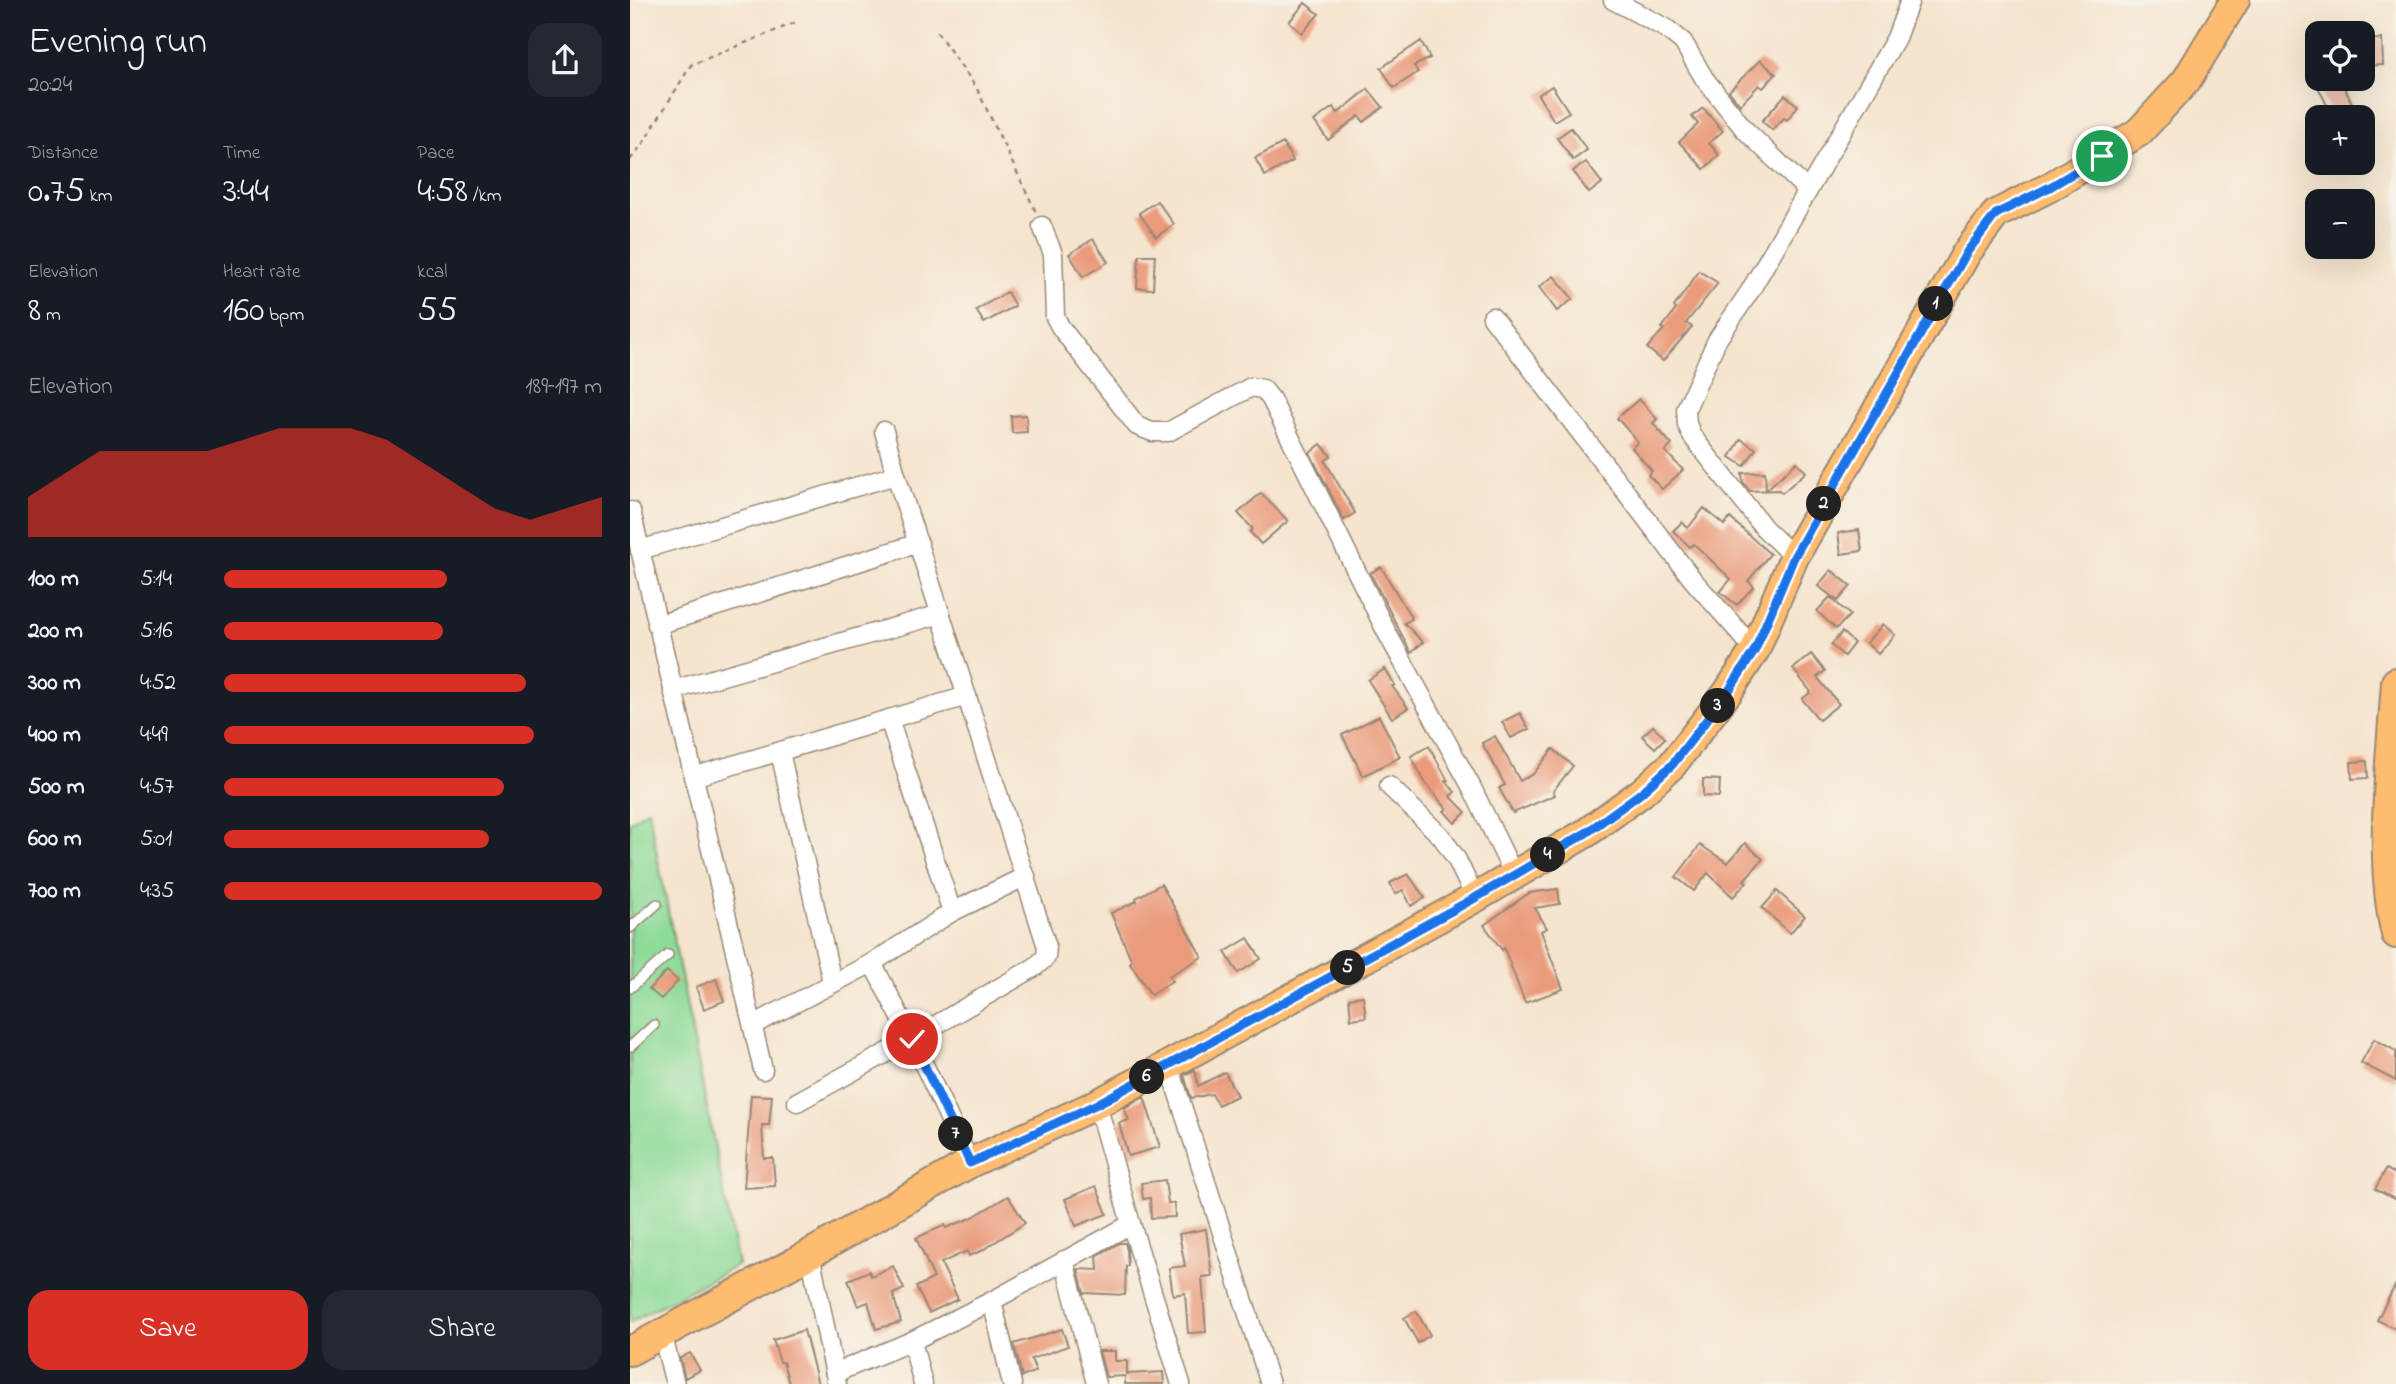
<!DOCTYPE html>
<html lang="en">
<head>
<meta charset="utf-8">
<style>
  body { margin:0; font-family:"Indie Flower",sans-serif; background:#242831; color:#f1f3f6; height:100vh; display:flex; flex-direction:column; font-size:26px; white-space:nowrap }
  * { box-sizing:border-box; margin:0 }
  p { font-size:23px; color:#9ea1a6 }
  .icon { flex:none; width:38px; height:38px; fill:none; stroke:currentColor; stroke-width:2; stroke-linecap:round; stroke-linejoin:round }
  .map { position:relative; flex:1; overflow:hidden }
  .drawer { display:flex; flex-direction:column; background:#171b24; width:630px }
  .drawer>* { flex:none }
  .controls { position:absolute; left:1675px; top:21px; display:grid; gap:14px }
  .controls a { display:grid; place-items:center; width:70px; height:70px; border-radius:14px; background:#171b24; box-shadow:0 7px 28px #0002; font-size:35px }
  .pin { position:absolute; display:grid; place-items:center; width:60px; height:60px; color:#fff; margin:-30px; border:4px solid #fff; border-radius:50%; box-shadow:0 2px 7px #0007 }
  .km { position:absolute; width:35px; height:35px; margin:-18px; border-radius:50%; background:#222; color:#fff; font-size:19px; line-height:35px; text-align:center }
  .round { display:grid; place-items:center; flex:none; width:74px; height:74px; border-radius:21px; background:#242831 }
  .overview { display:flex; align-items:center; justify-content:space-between; height:119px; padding:0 28px }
  h1 { font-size:38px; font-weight:600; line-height:52px }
  .metrics { display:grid; grid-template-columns:repeat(3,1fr); gap:10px; height:119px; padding:7px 28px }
  .metrics div { display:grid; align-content:center }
  .metrics b { font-size:35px; font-weight:600 }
  .metrics small { font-size:19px; font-weight:400 }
  .metrics p { font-size:19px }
  .chart { height:196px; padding:14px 28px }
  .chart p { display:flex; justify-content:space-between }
  .chart svg { width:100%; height:126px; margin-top:7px; fill:#d93025; opacity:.7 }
  .button { display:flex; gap:14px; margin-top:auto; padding:14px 28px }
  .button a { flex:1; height:80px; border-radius:21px; background:#d93025; color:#fff; font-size:28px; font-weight:600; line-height:80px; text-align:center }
  .button a+a { background:#242831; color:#f1f3f6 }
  ul { padding:0 28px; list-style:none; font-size:23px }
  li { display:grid; grid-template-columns:112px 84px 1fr; align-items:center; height:52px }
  li i { height:18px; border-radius:9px; background:#d93025 }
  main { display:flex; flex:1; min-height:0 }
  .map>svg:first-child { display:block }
  .green { fill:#8edb99; stroke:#64825c; stroke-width:2 }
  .building { fill:#ea9b7b }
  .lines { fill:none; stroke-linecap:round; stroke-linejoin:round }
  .lane-casing { stroke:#988776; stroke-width:12 }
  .street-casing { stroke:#988776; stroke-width:21 }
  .primary-casing { stroke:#988776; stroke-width:32 }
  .path { stroke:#988776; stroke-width:2.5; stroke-dasharray:5 5; stroke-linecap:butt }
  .lane { stroke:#fff; stroke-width:9 }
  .street { stroke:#fff; stroke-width:18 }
  .primary { stroke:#fdbc6f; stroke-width:28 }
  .route-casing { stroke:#fff; stroke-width:14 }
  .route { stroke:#1a73e8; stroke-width:9 }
</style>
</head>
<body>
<main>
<section class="drawer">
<div class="overview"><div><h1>Evening run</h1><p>20:24</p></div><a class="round"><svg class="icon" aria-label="share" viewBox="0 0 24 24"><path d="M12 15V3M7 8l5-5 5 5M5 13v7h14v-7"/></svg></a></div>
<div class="metrics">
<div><p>Distance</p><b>0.75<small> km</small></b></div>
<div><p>Time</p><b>3:44</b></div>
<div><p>Pace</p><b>4:58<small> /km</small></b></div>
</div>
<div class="metrics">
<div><p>Elevation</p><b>8<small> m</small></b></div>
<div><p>Heart rate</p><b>160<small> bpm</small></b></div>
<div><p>kcal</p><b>55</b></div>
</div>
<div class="chart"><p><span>Elevation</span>189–197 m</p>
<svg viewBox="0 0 160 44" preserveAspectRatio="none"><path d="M0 44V30L10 22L20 14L30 14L40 14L50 14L60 10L70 6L80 6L90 6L100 10L110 18L120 26L130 34L140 38L150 34L160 30V44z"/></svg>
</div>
<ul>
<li><b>100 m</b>5:14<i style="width:59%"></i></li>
<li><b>200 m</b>5:16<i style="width:58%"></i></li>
<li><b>300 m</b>4:52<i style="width:80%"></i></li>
<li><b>400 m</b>4:49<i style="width:82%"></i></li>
<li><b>500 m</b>4:57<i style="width:74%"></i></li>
<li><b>600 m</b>5:01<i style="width:70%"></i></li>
<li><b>700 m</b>4:35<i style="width:100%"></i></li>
</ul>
<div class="button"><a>Save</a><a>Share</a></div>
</section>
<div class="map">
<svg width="1766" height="1384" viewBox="0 0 1766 1384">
  <rect width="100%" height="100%" fill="#f7f3e8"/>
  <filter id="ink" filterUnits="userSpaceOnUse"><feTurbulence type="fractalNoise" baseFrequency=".0143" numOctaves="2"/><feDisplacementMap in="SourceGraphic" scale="14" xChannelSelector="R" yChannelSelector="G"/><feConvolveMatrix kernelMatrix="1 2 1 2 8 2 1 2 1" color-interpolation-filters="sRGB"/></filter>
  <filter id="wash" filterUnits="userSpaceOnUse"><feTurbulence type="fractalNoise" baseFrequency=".00686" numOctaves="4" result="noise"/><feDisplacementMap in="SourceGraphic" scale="28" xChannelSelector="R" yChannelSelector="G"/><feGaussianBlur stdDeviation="1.57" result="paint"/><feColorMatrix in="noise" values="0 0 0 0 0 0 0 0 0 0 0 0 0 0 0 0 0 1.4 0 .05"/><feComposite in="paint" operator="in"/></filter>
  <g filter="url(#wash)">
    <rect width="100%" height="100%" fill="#f5e4ce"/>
    <!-- green -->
    <path class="green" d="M 18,809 L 108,1265 L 0,1322 L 0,822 Z"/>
    <g id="blocks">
      <!-- building -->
      <g class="building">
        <path d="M 675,3 L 689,14 L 672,33 L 659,22 Z"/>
        <path d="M 1752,39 L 1753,65 L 1732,66 L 1732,40 Z"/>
        <path d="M 791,41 L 800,58 L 784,66 L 788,72 L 764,88 L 751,68 Z"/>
        <path d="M 1130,60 L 1146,74 L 1133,88 L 1129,85 L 1110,105 L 1099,91 Z"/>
        <path d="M 1684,79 L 1710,79 L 1723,105 L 1702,115 Z"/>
        <path d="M 922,86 L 939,112 L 924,121 L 908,95 Z"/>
        <path d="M 738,89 L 753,107 L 734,122 L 729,116 L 698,140 L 684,121 L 703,107 L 708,113 Z"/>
        <path d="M 1155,95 L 1168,106 L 1157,120 L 1154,118 L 1142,130 L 1132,121 Z"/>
        <path d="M 1073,108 L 1093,131 L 1079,143 L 1089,155 L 1074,169 L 1049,142 L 1068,124 L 1062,117 Z"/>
        <path d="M 941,128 L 957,150 L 943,160 L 927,138 Z"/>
        <path d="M 653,143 L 663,161 L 635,176 L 625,158 Z"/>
        <path d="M 956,162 L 972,183 L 959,193 L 943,171 Z"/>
        <path d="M 527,201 L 544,224 L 526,237 L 509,213 Z"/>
        <path d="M 463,239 L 478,262 L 453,277 L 439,254 Z"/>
        <path d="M 509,255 L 525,255 L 523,289 L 507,288 Z"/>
        <path d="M 1069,271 L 1088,283 L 1056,323 L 1062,327 L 1033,361 L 1017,348 L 1034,329 L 1032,328 L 1046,309 L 1044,307 Z"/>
        <path d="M 924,276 L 943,299 L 927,311 L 909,287 Z"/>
        <path d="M 377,292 L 385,306 L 354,323 L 346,310 Z"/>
        <path d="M 1009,399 L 1027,419 L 1023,423 L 1042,445 L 1035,451 L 1053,470 L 1032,489 L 1018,475 L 1022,471 L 1002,448 L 1008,442 L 987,418 Z"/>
        <path d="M 396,415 L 397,432 L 382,433 L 381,416 Z"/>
        <path d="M 1111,439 L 1126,449 L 1114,466 L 1100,457 Z"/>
        <path d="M 691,444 L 701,456 L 695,461 L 725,513 L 714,520 L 680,453 Z"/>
        <path d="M 1167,462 L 1176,472 L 1152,493 L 1149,490 L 1120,491 L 1113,482 L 1112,473 L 1135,472 L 1136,490 Z"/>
        <path d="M 631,493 L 658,521 L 631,544 L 620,532 L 623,529 L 608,513 Z"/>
        <path d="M 1074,508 L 1094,525 L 1100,518 L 1140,554 L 1118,581 L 1124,586 L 1107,605 L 1090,592 L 1101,579 L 1064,544 L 1060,547 L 1043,531 L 1052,522 L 1058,528 Z"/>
        <path d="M 1229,530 L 1232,551 L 1211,554 L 1208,533 Z"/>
        <path d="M 751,567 L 782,619 L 774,623 L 793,642 L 781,653 L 740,573 Z"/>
        <path d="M 1201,570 L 1221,586 L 1208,601 L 1188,586 Z"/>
        <path d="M 1200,597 L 1220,615 L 1206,629 L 1187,611 Z"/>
        <path d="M 1253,624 L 1265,635 L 1248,654 L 1236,643 Z"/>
        <path d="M 1212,632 L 1224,643 L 1214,656 L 1201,645 Z"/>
        <path d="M 1181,654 L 1195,671 L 1187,677 L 1209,704 L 1189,720 L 1172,699 L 1181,692 L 1163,669 Z"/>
        <path d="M 755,669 L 765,685 L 762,686 L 778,708 L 762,718 L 738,680 Z"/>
        <path d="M 890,713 L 899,729 L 881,738 L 872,722 Z"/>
        <path d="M 749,716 L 770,757 L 733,776 L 712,735 Z"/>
        <path d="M 1023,726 L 1035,738 L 1025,748 L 1012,736 Z"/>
        <path d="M 865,736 L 890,781 L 903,774 L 923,749 L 943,766 L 923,791 L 925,795 L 883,813 L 869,788 L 875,785 L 852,743 Z"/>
        <path d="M 799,746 L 818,781 L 816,781 L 825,792 L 820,796 L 836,812 L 825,823 L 814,811 L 817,809 L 796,784 L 781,756 Z"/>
        <path d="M 1737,761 L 1738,778 L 1722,779 L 1721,762 Z"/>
        <path d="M 1073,779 L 1090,780 L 1089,797 L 1073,796 Z"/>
        <path d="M 1115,843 L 1133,859 L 1114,880 L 1117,882 L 1103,897 L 1078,873 L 1064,891 L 1046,877 L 1070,845 L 1098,863 Z"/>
        <path d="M 778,874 L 795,898 L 781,906 L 773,890 L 765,894 L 760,883 Z"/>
        <path d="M 531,884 L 572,957 L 539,976 L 542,981 L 521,995 L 500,963 L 502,961 L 481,913 L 507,901 L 506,898 Z"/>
        <path d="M 928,889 L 930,904 L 905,908 L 917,928 L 911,931 L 933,989 L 895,1003 L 874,948 L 872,950 L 854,925 L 899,893 Z"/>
        <path d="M 1147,891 L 1175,916 L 1160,933 L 1132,908 Z"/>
        <path d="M 618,938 L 631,959 L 608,973 L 595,952 Z"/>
        <path d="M 37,971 L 48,981 L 31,999 L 19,989 Z"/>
        <path d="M 86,979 L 94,1001 L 74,1009 L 66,987 Z"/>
        <path d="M 733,996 L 736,1017 L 721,1019 L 719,998 Z"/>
        <path d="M 1744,1039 L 1766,1051 L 1766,1081 L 1731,1063 Z"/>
        <path d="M 565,1070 L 568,1086 L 595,1072 L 607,1096 L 588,1105 L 582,1094 L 561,1098 L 554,1075 Z"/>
        <path d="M 121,1095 L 142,1096 L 139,1125 L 132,1125 L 134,1158 L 143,1158 L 145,1186 L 114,1188 Z"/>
        <path d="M 514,1097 L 530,1147 L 498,1156 L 489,1123 L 499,1120 L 494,1108 Z"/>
        <path d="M 1756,1169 L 1766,1174 L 1766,1200 L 1745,1189 Z"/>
        <path d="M 535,1180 L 538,1203 L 544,1203 L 545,1217 L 521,1218 L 520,1198 L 513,1199 L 511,1183 Z"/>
        <path d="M 466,1186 L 477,1214 L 446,1226 L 435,1199 Z"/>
        <path d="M 378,1196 L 395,1223 L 351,1251 L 339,1256 L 337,1251 L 311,1263 L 328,1299 L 299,1313 L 286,1287 L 304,1278 L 286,1238 L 315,1225 L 316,1228 L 341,1218 Z"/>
        <path d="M 576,1229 L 582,1276 L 572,1277 L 576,1332 L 558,1333 L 555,1293 L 543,1295 L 539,1268 L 555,1266 L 549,1234 Z"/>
        <path d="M 489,1243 L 495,1243 L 497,1250 L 498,1266 L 496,1266 L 495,1295 L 454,1293 L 448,1269 L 468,1270 L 467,1256 Z"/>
        <path d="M 263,1266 L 274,1289 L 263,1294 L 271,1322 L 246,1329 L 238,1302 L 228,1306 L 218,1280 L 239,1271 L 241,1276 Z"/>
        <path d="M 1766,1284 L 1766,1329 L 1747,1320 Z"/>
        <path d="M 786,1311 L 800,1335 L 788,1343 L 774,1318 Z"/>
        <path d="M 432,1329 L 438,1346 L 401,1359 L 406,1371 L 392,1377 L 384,1344 Z"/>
        <path d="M 174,1330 L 188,1384 L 159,1384 L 153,1362 L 150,1362 L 143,1340 Z"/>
        <path d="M 469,1351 L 485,1351 L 485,1361 L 497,1361 L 497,1374 L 533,1372 L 534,1384 L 495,1384 L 495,1376 L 476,1377 Z"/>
        <path d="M 60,1353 L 70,1370 L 55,1378 L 50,1358 Z"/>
      </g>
    </g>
  </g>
  <g filter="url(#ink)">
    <use href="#blocks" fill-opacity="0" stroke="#988776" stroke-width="2"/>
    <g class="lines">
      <defs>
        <g id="lane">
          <path d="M 0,928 L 27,904"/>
          <path d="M 0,988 L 38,955"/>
          <path d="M 0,1047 L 24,1025"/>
        </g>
        <g id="street">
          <path d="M 983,0 L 1037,29 L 1053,42 L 1074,78 L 1115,130 L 1178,191"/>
          <path d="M 412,226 L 423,254 L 425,317 L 431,328 L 507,426 L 522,432 L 538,432 L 621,387 L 633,389 L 641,399 L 757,633 L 842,788 L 884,875"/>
          <path d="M 862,317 L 1063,580 L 1125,650"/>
          <path d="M 1,511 L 133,1070"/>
          <path d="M 10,550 L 266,475"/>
          <path d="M 1164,557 L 1134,528 L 1062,436 L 1057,424 L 1056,409 L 1087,340 L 1120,291 L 1266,38 L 1280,0"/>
          <path d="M 27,625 L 289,543"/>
          <path d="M 43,690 L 311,614"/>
          <path d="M 259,719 L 322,912"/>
          <path d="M 150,752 L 202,982"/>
          <path d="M 63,777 L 337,696"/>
          <path d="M 759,786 L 812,837 L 827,860 L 845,898"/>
          <path d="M 242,963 L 282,1039 L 340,1163"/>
          <path d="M 123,1025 L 242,963 L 322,912 L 396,876"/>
          <path d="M 539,1065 L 640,1384"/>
          <path d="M 167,1102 L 282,1039 L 405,967 L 416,957 L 417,947 L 266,475 L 254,431"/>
          <path d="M 467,1104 L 501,1224 L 551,1384"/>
          <path d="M 180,1254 L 207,1384"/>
          <path d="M 434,1260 L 466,1384"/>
          <path d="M 362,1301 L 382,1384"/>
          <path d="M 32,1333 L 45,1384"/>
          <path d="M 282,1341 L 293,1384"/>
          <path d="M 205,1373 L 282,1341 L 362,1301 L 501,1224"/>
        </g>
        <g id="primary">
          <path d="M 1766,682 C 1761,758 1748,861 1766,934"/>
          <path d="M 0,1351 L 180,1254 L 340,1163 L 467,1104 L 845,898 L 956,833 L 1011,793 L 1042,765 L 1098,692 L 1125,650 L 1164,557 L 1337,252 L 1366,214 L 1420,187 L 1509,132 L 1556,81 L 1605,0"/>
        </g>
      </defs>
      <!-- lane casing -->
      <use href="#lane" class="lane-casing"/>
      <!-- street casing -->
      <use href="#street" class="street-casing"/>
      <!-- primary casing -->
      <use href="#primary" class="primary-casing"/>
      <!-- path -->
      <g class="path">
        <path d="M 307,32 L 346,87 L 406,212"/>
        <path d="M 0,160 L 12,145 L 61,65 L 169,21"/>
      </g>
      <!-- lane -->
      <use href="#lane" class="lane"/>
      <!-- street -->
      <use href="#street" class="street"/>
      <!-- primary -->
      <use href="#primary" class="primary"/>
    </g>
  </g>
  <g class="lines" filter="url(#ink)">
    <defs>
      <path id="route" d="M 282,1039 L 340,1163 L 467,1104 L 845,898 L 956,833 L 1011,793 L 1042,765 L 1098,692 L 1125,650 L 1164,557 L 1337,252 L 1366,214 L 1420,187 L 1472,156"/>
    </defs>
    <!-- route casing -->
    <use href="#route" class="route-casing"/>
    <!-- route -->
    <use href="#route" class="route"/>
  </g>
</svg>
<div class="controls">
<a><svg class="icon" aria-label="locate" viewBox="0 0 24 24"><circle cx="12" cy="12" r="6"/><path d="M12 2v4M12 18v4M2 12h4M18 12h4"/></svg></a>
<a>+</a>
<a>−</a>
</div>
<div class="pin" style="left:1472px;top:156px;background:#1e9e55"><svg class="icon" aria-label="arrive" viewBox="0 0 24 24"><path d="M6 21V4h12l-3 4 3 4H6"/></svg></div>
<div class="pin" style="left:282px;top:1039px;background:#d93025"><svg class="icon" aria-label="check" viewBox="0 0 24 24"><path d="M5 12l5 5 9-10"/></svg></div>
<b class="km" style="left:1306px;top:304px">1</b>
<b class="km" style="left:1194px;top:504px">2</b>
<b class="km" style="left:1088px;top:706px">3</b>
<b class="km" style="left:918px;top:855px">4</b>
<b class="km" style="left:718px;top:968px">5</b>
<b class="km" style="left:517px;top:1077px">6</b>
<b class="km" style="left:326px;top:1134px">7</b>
</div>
</main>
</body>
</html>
